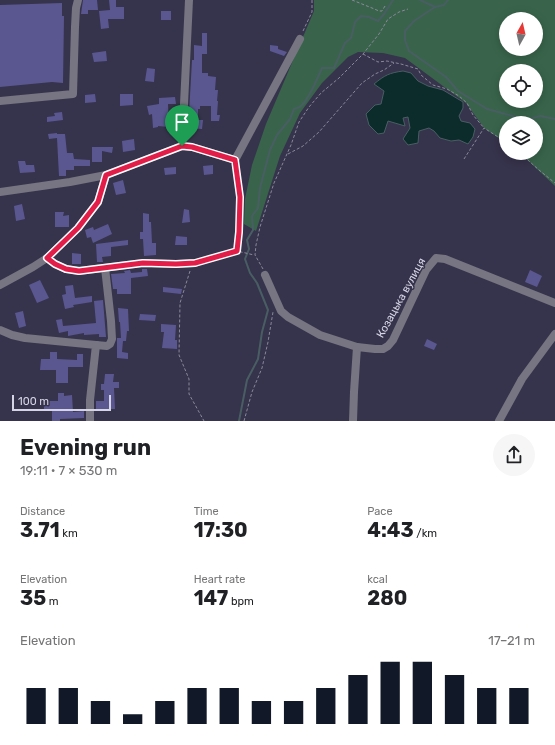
<!DOCTYPE html>
<html lang="en">
<head>
<meta charset="utf-8">
<style>
  body { margin:0; font-family:Rubik,sans-serif; background:#f6f6f6; color:#202124; height:100vh; display:flex; flex-direction:column; font-size:15px; white-space:nowrap }
  * { box-sizing:border-box; margin:0 }
  p { font-size:13px; color:#757577 }
  .icon { flex:none; width:22px; height:22px; fill:none; stroke:currentColor; stroke-width:2; stroke-linecap:round; stroke-linejoin:round }
  .map { position:relative; height:421px; overflow:hidden }
  .details { display:flex; flex-direction:column; background:#fff; flex:1 }
  .details>* { flex:none }
  .needle { width:26px; rotate:8deg }
  .buttons { position:absolute; left:499px; top:12px; display:grid; gap:8px }
  .buttons a { display:grid; place-items:center; width:44px; height:44px; border-radius:50%; background:#fff; box-shadow:0 2px 10px #0003; font-size:20px }
  .scale { position:absolute; left:12px; bottom:10px; width:99px; box-sizing:border-box; padding-left:4px; border:2px solid #d6d5e5; border-top:0; font-size:11px; line-height:14px; white-space:nowrap; color:#d6d5e5; -webkit-text-stroke:3px #36334c; paint-order:stroke }
  .pin { position:absolute; display:grid; place-items:center; width:34px; height:34px; color:#fff; margin:-41px -17px; border-radius:50% 50% 50% 0; rotate:-45deg; box-shadow:0 0 4px #0007 }
  .pin .icon { rotate:45deg }
  .round { display:grid; place-items:center; flex:none; width:42px; height:42px; border-radius:21px; background:#f6f6f6 }
  .summary { display:flex; align-items:center; justify-content:space-between; height:68px; padding:0 20px }
  h1 { font-size:22px; font-weight:700; line-height:30px }
  .metrics { display:grid; grid-template-columns:repeat(3,1fr); gap:6px; height:68px; padding:4px 20px }
  .metrics div { display:grid; align-content:center }
  .metrics b { font-size:20px; font-weight:700 }
  .metrics small { font-size:11px; font-weight:400 }
  .metrics p { font-size:11px }
  .chart { height:112px; padding:8px 20px }
  .chart p { display:flex; justify-content:space-between }
  .chart svg { width:100%; height:72px; margin-top:4px; stroke:#111827; stroke-width:6 }
  .map>svg:first-child { display:block }
  .green { fill:#39644b; fill-rule:evenodd }
  .water { fill:#0c2b2b; stroke:#495e63 }
  .lines { fill:none; stroke-linecap:round; stroke-linejoin:round }
  .stream { stroke:#495e63; stroke-width:2 }
  .building { fill:#5a5790 }
  .path { stroke:#8a889c; stroke-width:1; stroke-dasharray:3 2; stroke-linecap:butt }
  .minor { stroke:#767581; stroke-width:8 }
  .route-casing { stroke:#fff; stroke-width:8 }
  .route { stroke:#e11d48; stroke-width:5 }
  .labels { text-anchor:middle; dominant-baseline:central; stroke-width:3; stroke-linejoin:round; paint-order:stroke }
  .street-label { font-size:11px; fill:#d6d5e5; stroke:#36334c }
</style>
</head>
<body>
<div class="map">
<svg width="555" height="421" viewBox="0 0 555 421">
  <rect width="100%" height="100%" fill="#36334c"/>
  <!-- green -->
  <path class="green" d="M 314,0 L 555,0 L 555,186 L 520,153 L 536,153 L 536,123 L 506,123 L 506,143 L 484,128 L 466,103 L 405,58 L 383,53 L 358,52 L 348,57 L 322,83 L 300,113 L 280,156 L 256,231 L 244,224 L 245,199 L 252,165 L 266,124 L 314,11 ZM 506,19 L 536,19 L 536,49 L 506,49 ZM 506,71 L 536,71 L 536,101 L 506,101 Z"/>
  <!-- water -->
  <path class="water" d="M 403,71 L 411,73 L 418,81 L 428,86 L 443,90 L 463,102 L 463,108 L 459,116 L 461,121 L 470,123 L 475,129 L 473,137 L 468,144 L 459,140 L 451,141 L 440,138 L 434,131 L 429,128 L 419,131 L 418,143 L 408,145 L 403,139 L 410,128 L 408,117 L 403,118 L 405,126 L 388,121 L 384,133 L 378,134 L 369,125 L 366,114 L 375,105 L 381,104 L 384,91 L 374,84 C 385,75 389,73 403,71 Z"/>
  <g class="lines">
    <!-- stream -->
    <g class="stream">
      <path d="M 420,0 L 435,7 L 444,5 L 448,0"/>
      <path d="M 435,7 L 414,21 L 405,31 L 405,40 L 409,51 L 446,77 L 458,91 L 487,109 L 527,120 L 540,116 L 555,119"/>
      <path d="M 239,421 L 247,380 L 258,359 L 262,332 L 268,310 L 257,283 L 250,273 L 245,259 L 249,249 L 247,240 L 253,230 L 252,216 L 258,208 L 260,188 L 270,150 L 277,135 L 290,119 L 294,109 C 296,108 299,108 301,106 C 308,101 318,77 322,68 L 334,68 L 345,43 L 351,38 L 355,22 L 361,16 L 369,17 L 378,21 L 384,14 L 393,0"/>
    </g>
  </g>
  <!-- building -->
  <g class="building">
    <path d="M 83,0 L 97,0 L 98,10 L 88,10 L 88,14 L 81,14 Z"/>
    <path d="M 109,0 L 116,0 L 116,7 L 124,7 L 124,19 L 108,19 L 109,28 L 101,29 L 99,11 L 110,10 Z"/>
    <path d="M 62,3 L 62,16 L 64,16 L 63,83 L 52,82 L 0,87 L 0,5 Z"/>
    <rect x="161" y="11" width="10" height="9"/>
    <path d="M 202,33 L 207,33 L 207,54 L 202,54 L 202,73 L 208,73 L 208,76 L 216,77 L 215,90 L 218,90 L 217,101 L 218,101 L 217,115 L 220,115 L 219,121 L 211,121 L 211,106 L 200,106 L 200,109 L 198,109 L 198,120 L 203,120 L 202,129 L 190,128 L 190,115 L 189,114 L 192,60 L 194,60 L 194,45 L 202,46 Z"/>
    <path d="M 270,45 L 278,46 L 278,49 L 287,52 L 284,56 L 270,51 Z"/>
    <path d="M 106,51 L 107,61 L 94,62 L 92,53 Z"/>
    <path d="M 147,68 L 155,69 L 154,82 L 145,81 Z"/>
    <path d="M 95,94 L 96,102 L 85,103 L 85,95 Z"/>
    <path d="M 120,94 L 133,94 L 133,105 L 120,106 Z"/>
    <path d="M 175,97 L 176,104 L 168,104 L 169,127 L 158,126 L 158,127 L 153,128 L 152,114 L 149,115 L 147,106 L 159,104 L 159,98 Z"/>
    <path d="M 62,112 L 63,120 L 47,122 L 47,117 L 55,116 L 54,113 Z"/>
    <path d="M 57,133 L 57,137 L 57,134 L 65,134 L 67,153 L 73,153 L 74,159 L 90,160 L 90,166 L 74,166 L 74,170 L 66,170 L 66,176 L 59,176 L 57,138 L 49,139 L 48,134 Z"/>
    <path d="M 134,139 L 135,150 L 123,152 L 122,141 Z"/>
    <path d="M 92,147 L 113,147 L 112,153 L 102,151 L 102,162 L 92,162 Z"/>
    <path d="M 18,161 L 25,161 L 26,165 L 34,165 L 35,172 L 20,173 Z"/>
    <path d="M 213,165 L 213,174 L 204,175 L 203,166 Z"/>
    <path d="M 176,167 L 176,174 L 165,175 L 164,168 Z"/>
    <path d="M 123,180 L 126,193 L 116,195 L 113,183 Z"/>
    <path d="M 22,204 L 25,219 L 16,221 L 14,206 Z"/>
    <path d="M 184,209 L 189,210 L 190,222 L 182,223 Z"/>
    <path d="M 55,212 L 64,212 L 63,216 L 69,215 L 69,227 L 55,227 Z"/>
    <path d="M 143,213 L 149,214 L 149,222 L 151,222 L 152,243 L 156,243 L 156,255 L 144,256 L 143,239 L 140,239 L 140,232 L 143,232 Z"/>
    <path d="M 108,224 L 112,234 L 93,243 L 91,237 L 87,238 L 85,230 L 93,227 L 94,230 Z"/>
    <path d="M 176,236 L 187,237 L 187,245 L 175,245 Z"/>
    <path d="M 128,240 L 128,245 L 111,247 L 111,256 L 102,257 L 103,262 L 97,262 L 96,244 Z"/>
    <path d="M 72,253 L 81,254 L 81,264 L 72,264 Z"/>
    <path d="M 142,269 L 147,269 L 148,276 L 131,278 L 131,294 L 117,294 L 117,289 L 113,289 L 111,274 L 125,273 L 124,271 L 130,270 L 131,273 L 142,272 Z"/>
    <path d="M 530,270 L 542,276 L 537,287 L 525,282 Z"/>
    <path d="M 40,280 L 49,298 L 37,303 L 29,285 Z"/>
    <path d="M 73,285 L 75,298 L 92,296 L 92,302 L 73,305 L 74,307 L 65,309 L 62,295 L 66,294 L 65,286 Z"/>
    <path d="M 163,287 L 182,289 L 181,294 L 163,292 Z"/>
    <path d="M 103,300 L 106,337 L 99,337 L 99,334 L 84,335 L 84,333 L 68,336 L 68,331 L 59,333 L 56,320 L 62,319 L 63,326 L 96,323 L 94,301 Z"/>
    <path d="M 118,308 L 128,309 L 129,331 L 127,331 L 126,341 L 123,341 L 122,352 L 128,353 L 128,359 L 117,358 L 117,338 L 121,338 L 120,322 L 119,322 Z"/>
    <path d="M 23,311 L 26,326 L 19,328 L 15,313 Z"/>
    <path d="M 140,314 L 156,315 L 155,321 L 139,320 Z"/>
    <path d="M 161,324 L 176,325 L 175,340 L 177,340 L 177,349 L 162,348 L 164,332 L 161,332 Z"/>
    <path d="M 427,339 L 437,344 L 434,350 L 424,346 Z"/>
    <path d="M 50,352 L 57,352 L 57,359 L 77,360 L 77,354 L 83,354 L 83,367 L 68,367 L 68,383 L 56,383 L 56,370 L 40,370 L 41,359 L 50,359 Z"/>
    <path d="M 105,374 L 114,374 L 113,382 L 119,382 L 119,388 L 114,388 L 115,409 L 96,409 L 96,401 L 104,401 L 104,390 L 101,390 L 101,384 L 104,384 Z"/>
    <path d="M 58,393 L 64,393 L 64,396 L 72,395 L 73,412 L 84,411 L 84,418 L 60,419 L 60,421 L 52,421 L 52,411 L 44,411 L 44,401 L 58,401 Z"/>
  </g>
  <g class="lines">
    <!-- path -->
    <g class="path">
      <path d="M 352,0 L 372,8 L 379,11 L 382,11 L 385,6"/>
      <path d="M 303,31 L 312,12 L 312,0"/>
      <path d="M 363,54 L 378,62 L 387,61 L 401,64 L 418,69 L 421,75 L 433,85 L 447,89 L 459,96 L 467,103 L 473,115 L 484,128"/>
      <path d="M 520,153 L 539,170 L 555,183"/>
      <path d="M 288,154 L 303,146 L 319,132 L 362,83 L 375,74 L 384,70 L 394,63"/>
      <path d="M 464,159 L 484,128 L 506,142"/>
      <path d="M 236,168 L 240,197 L 239,232 L 237,250"/>
      <path d="M 201,261 L 237,251 L 254,255"/>
      <path d="M 263,269 L 255,255 L 256,245 L 260,227 L 274,183 L 291,145 L 299,122 L 309,107 L 321,93 L 339,78 L 363,54 L 379,34 L 388,19 L 399,12 L 408,9"/>
      <path d="M 190,271 L 180,303 L 179,355 L 189,379 L 189,394 L 204,421"/>
      <path d="M 244,421 L 252,392 L 262,368 L 268,342 L 273,312"/>
    </g>
    <!-- minor -->
    <g class="minor">
      <path d="M 0,101 L 73,94 L 75,27 L 76,8 L 78,0"/>
      <path d="M 182,146 L 189,0"/>
      <path d="M 0,192 L 70,182 L 106,175 L 182,146 L 192,147 L 235,160 L 300,39"/>
      <path d="M 47,258 L 55,264 L 66,269 L 79,271 L 143,263 L 176,264 L 195,263"/>
      <path d="M 265,275 L 281,311 L 288,317 L 320,335 L 357,347 L 375,349 L 383,349 L 388,346 L 393,340 L 426,270 L 436,258 L 445,259 L 555,303"/>
      <path d="M 0,285 L 33,267 L 47,258 L 78,228 L 98,202 L 106,175"/>
      <path d="M 0,330 L 12,335 L 25,338 L 96,345 L 90,400 L 90,421"/>
      <path d="M 96,345 L 107,346 L 110,344 L 112,339 L 111,321 L 105,268"/>
      <path d="M 353,421 L 354,392 L 357,347"/>
      <path d="M 499,421 L 522,379 L 555,334"/>
    </g>
  </g>
  <g class="lines">
    <defs>
      <path id="route" d="M 182,146 L 192,147 L 235,160 L 240,197 L 239,232 L 237,251 L 195,263 L 176,264 L 143,263 L 79,271 L 66,269 L 55,264 L 47,258 L 78,228 L 98,202 L 106,175 Z"/>
    </defs>
    <!-- route casing -->
    <use href="#route" class="route-casing"/>
    <!-- route -->
    <use href="#route" class="route"/>
  </g>
  <g class="labels">
    <!-- street labels -->
    <g class="street-label">
      <text transform="translate(401 298) rotate(-61)">Козацька вулиця</text>
    </g>
  </g>
</svg>
<div class="buttons">
<a><svg class="needle" viewBox="-14 -14 28 28"><path d="M0-13l5 13h-10z" fill="#e53935"/><path d="M0 13l5-13h-10z" fill="#757577"/></svg></a>
<a><svg class="icon" aria-label="locate" viewBox="0 0 24 24"><circle cx="12" cy="12" r="6"/><path d="M12 2v4M12 18v4M2 12h4M18 12h4"/></svg></a>
<a><svg class="icon" aria-label="layers" viewBox="0 0 24 24"><path d="M12 4l9 5-9 5-9-5zM3 14l9 5 9-5"/></svg></a>
</div>
<div class="scale">100 m</div>
<div class="pin" style="left:182px;top:146px;background:#1e9e55"><svg class="icon" aria-label="arrive" viewBox="0 0 24 24"><path d="M6 21V4h12l-3 4 3 4H6"/></svg></div>
</div>
<section class="details">
<div class="summary"><div><h1>Evening run</h1><p>19:11 · 7 × 530 m</p></div><a class="round"><svg class="icon" aria-label="share" viewBox="0 0 24 24"><path d="M12 15V3M7 8l5-5 5 5M5 13v7h14v-7"/></svg></a></div>
<div class="metrics">
<div><p>Distance</p><b>3.71<small> km</small></b></div>
<div><p>Time</p><b>17:30</b></div>
<div><p>Pace</p><b>4:43<small> /km</small></b></div>
</div>
<div class="metrics">
<div><p>Elevation</p><b>35<small> m</small></b></div>
<div><p>Heart rate</p><b>147<small> bpm</small></b></div>
<div><p>kcal</p><b>280</b></div>
</div>
<div class="chart"><p><span>Elevation</span>17–21 m</p>
<svg viewBox="0 0 160 44" preserveAspectRatio="none"><path d="M5 44V22M15 44V22M25 44V30M35 44V38M45 44V30M55 44V22M65 44V22M75 44V30M85 44V30M95 44V22M105 44V14M115 44V6M125 44V6M135 44V14M145 44V22M155 44V22"/></svg>
</div>
</section>
</body>
</html>
